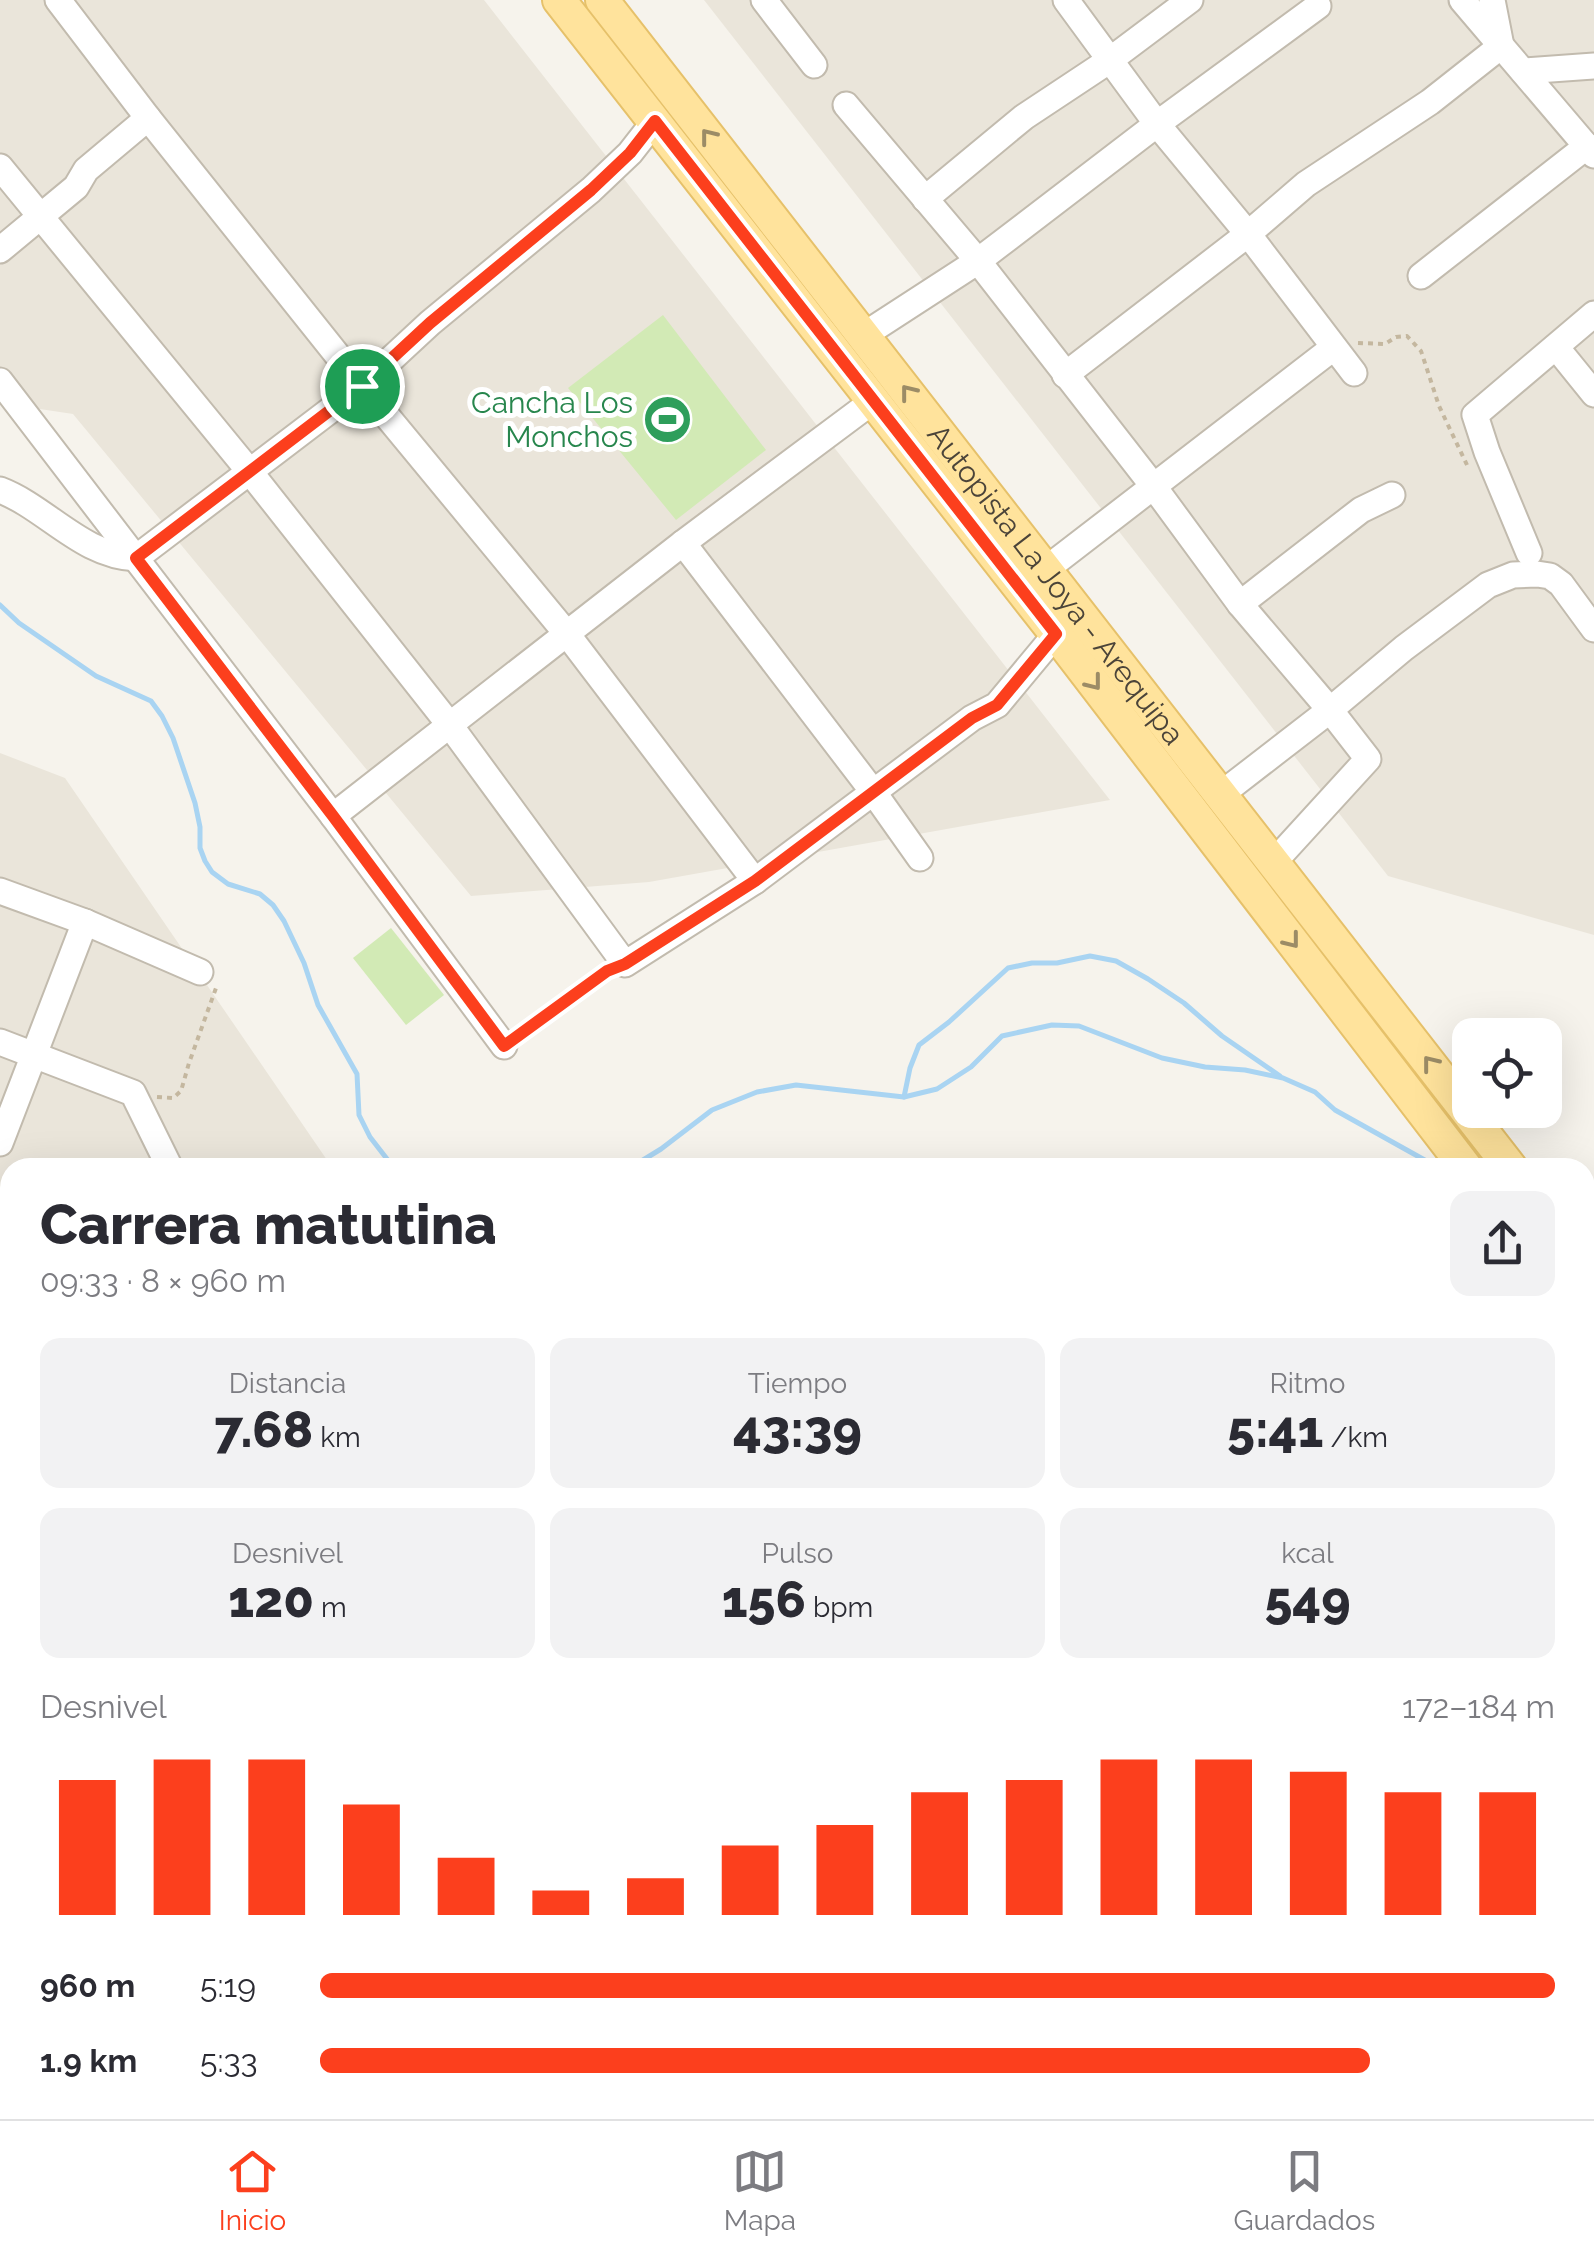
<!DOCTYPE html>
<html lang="es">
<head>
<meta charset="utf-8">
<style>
  body { margin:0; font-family:Raleway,sans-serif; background:#f2f2f3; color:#2b2b33; height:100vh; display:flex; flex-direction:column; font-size:38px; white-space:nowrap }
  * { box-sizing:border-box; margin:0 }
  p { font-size:32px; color:#7c7c81 }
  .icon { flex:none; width:55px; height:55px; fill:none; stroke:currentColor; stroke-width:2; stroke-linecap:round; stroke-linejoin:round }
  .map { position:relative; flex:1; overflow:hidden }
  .sheet { position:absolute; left:0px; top:1158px; width:1595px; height:962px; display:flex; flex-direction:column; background:#fff; border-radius:30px 30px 0 0; box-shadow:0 10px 40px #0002 }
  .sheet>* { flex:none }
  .buttons { position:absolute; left:1452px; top:1018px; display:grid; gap:20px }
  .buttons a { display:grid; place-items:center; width:110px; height:110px; border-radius:20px; background:#fff; box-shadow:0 10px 40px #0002; font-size:50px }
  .pin { position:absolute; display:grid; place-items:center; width:85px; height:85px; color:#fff; margin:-42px; border:5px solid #fff; border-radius:50%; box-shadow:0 2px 10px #0007 }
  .round { display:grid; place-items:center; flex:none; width:105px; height:105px; border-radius:20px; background:#f2f2f3 }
  .head { display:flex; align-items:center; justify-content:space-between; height:170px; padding:0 40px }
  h1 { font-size:55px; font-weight:800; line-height:75px }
  .figures { display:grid; grid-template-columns:repeat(3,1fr); gap:15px; height:170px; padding:10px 40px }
  .figures div { display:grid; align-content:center; border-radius:20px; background:#f2f2f3; text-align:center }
  .figures b { font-size:50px; font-weight:800 }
  .figures small { font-size:28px; font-weight:400 }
  .figures p { font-size:28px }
  .chart { height:280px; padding:20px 40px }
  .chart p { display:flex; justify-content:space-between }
  .chart svg { width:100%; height:180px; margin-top:10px; stroke:#fc3f1d; stroke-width:6 }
  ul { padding:0 40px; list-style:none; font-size:32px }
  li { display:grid; grid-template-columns:160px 120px 1fr; align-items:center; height:75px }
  li i { height:25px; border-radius:12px; background:#fc3f1d }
  .tab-bar { display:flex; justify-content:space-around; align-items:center; height:140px; border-top:2px solid #e1e1e2; background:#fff; font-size:28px; color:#7c7c81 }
  .tab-bar a { display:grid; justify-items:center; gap:5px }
  .tab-bar .on { color:#fc3f1d }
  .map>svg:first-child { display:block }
  .residential { fill:#eae5da }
  .green { fill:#d2eab5 }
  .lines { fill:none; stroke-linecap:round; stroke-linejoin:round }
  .stream { stroke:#a9d4f2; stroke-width:5 }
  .minor-casing { stroke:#c2bbae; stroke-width:29 }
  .major-casing { stroke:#e6c16a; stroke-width:36 }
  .path { stroke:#c4b79f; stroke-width:4; stroke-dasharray:5 5; stroke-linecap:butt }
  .minor { stroke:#fff; stroke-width:25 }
  .major { stroke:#ffe39c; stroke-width:32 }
  .oneway { stroke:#9c8c66 }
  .route-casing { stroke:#fff; stroke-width:20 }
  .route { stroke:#fc3f1d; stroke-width:12 }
  .labels { text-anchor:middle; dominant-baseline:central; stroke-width:10; stroke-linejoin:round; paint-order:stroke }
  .leisure-label { font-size:30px; fill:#27864d; stroke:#fff; text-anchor:end }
  .street-label { font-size:30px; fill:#4b4439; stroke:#fff }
</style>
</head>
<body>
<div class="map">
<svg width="1594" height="2119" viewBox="0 0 1594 2119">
  <rect width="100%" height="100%" fill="#f6f3ec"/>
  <!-- residential -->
  <g class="residential">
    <path d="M 0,0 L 484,0 L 1110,800 L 649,882 L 471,896 L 73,414 L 0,403 Z"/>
    <path d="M 704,0 L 1594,0 L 1594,935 L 1388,876 Z"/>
    <path d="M 0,753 L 65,778 L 327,1160 L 335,1167 L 10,1168 L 10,2110 L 1585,2110 L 1585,1464 L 1594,1475 L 1594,2119 L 0,2119 Z"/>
  </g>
  <!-- green -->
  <g class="green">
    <path d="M 663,315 L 766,450 L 676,520 L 568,388 Z"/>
    <path d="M 391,928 L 444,995 L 406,1025 L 353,958 Z"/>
  </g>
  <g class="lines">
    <!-- stream -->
    <g class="stream">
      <path d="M 0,605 L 19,623 L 96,676 L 151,701 L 162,716 L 173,738 L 195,803 L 200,827 L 200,848 L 205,861 L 212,872 L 228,884 L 260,894 L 273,905 L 284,921 L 304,963 L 318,1005 L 357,1074 L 359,1115 L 370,1137 L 394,1168"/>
      <path d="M 904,1097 L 910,1068 L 919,1045 L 949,1022 L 1008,968 L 1032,963 L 1057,963 L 1090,956 L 1116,961 L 1148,979 L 1184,1003 L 1222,1036 L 1280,1076"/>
      <path d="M 630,1168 L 661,1149 L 712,1110 L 757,1092 L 796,1085 L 904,1097 L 937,1089 L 971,1067 L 1002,1036 L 1052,1025 L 1079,1026 L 1162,1058 L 1205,1067 L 1245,1070 L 1283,1078 L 1315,1092 L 1335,1110 L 1439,1168"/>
    </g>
    <defs>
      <g id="minor">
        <path d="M 58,0 L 148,118 L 362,386 L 567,634 L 755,881"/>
        <path d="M 764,0 L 814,65"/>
        <path d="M 1066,0 L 1157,124 L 1248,234 L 1354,373"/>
        <path d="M 1462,0 L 1594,155"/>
        <path d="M 1523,71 L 1594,66"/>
        <path d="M 846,105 L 978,261 L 1154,487 L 1240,604 L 1330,710 L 1368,759 L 1273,863"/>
        <path d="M 0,167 L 250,472 L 449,724 L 625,964 L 755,881 L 972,718 L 997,705 L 1056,634"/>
        <path d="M 925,199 L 1024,117 L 1110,60 L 1190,0"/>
        <path d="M 0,250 L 76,187 L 86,170 L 148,118"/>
        <path d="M 1421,276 L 1587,146"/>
        <path d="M 864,335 L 978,261 L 1157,124 L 1318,6"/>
        <path d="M 1556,347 L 1594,394"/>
        <path d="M 1065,375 L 1248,234 L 1306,184 L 1430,102 L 1501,46 L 1492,0"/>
        <path d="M 0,381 L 333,816 L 504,1046"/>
        <path d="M 0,490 C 47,508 82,556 136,558 L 362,386 L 430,323 L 591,190 L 630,153 L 655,121"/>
        <path d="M 683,543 L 874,793 L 920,858"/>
        <path d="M 1529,553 L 1487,452 L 1475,415 L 1594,314"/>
        <path d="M 1045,570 L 1333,348"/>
        <path d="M 1240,604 L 1361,510 L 1392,495"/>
        <path d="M 1220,795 L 1330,710 L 1404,648 L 1488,585 L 1513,575 L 1537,574 L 1550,576 L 1561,584 L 1594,629"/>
        <path d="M 333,816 L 683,543 L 873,401"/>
        <path d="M 0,891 L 85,922 L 200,972"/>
        <path d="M 0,1042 L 133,1093 L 170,1168"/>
        <path d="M 0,1143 L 85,922"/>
        <path d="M 0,1202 L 10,1205"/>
        <path d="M 0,1350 L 10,1354"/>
        <path d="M 1585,1508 L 1594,1499"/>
        <path d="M 0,1601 L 10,1605"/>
        <path d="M 1585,1716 L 1594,1727"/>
        <path d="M 0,1752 L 10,1755"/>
        <path d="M 0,1830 L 10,1830"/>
        <path d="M 1585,1923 L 1594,1914"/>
        <path d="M 1585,1952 L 1594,1962"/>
        <path d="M 0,1982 L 10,1983"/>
        <path d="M 1585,2085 L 1594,2084"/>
        <path d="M 62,2119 L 63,2110"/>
        <path d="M 367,2119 L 368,2110"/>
        <path d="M 679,2119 L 681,2110"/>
        <path d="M 1000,2119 L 1000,2110"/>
      </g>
      <g id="major">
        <path d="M 559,0 L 1056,634 L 1466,1168"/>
        <path id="s1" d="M 602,0 L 1511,1168"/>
        <path d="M 1585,1262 L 1594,1274"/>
        <path d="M 1585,1317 L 1594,1329"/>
      </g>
    </defs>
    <!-- minor casing -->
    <use href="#minor" class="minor-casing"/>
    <!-- major casing -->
    <use href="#major" class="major-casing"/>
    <!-- path -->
    <g class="path">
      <path d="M 1358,343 L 1385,344 L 1396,337 L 1407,336 L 1421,351 L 1439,406 L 1467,465"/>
      <path d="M 520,1034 L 605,972"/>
      <path d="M 157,1097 L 173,1098 L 181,1091 L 189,1063 L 216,988"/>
      <path d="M 1312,2119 L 1312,2110"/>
    </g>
    <!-- minor -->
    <use href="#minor" class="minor"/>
    <!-- major -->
    <use href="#major" class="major"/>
  </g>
  <!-- one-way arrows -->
  <defs><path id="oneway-chevron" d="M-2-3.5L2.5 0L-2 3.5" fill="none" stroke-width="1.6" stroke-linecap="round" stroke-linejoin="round" transform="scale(2.5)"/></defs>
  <g class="oneway">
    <use href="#oneway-chevron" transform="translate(708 136) rotate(-128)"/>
    <use href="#oneway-chevron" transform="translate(908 392) rotate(-128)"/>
    <use href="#oneway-chevron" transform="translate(1094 683) rotate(52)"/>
    <use href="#oneway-chevron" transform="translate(1292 941) rotate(52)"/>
    <use href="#oneway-chevron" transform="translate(1430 1063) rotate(-128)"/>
  </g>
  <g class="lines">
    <defs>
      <path id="route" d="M 655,121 L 1056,634 L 997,705 L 972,718 L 755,881 L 625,964 L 607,971 L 504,1046 L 333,816 L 136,558 L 362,386 L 430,323 L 591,190 L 630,153 Z"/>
    </defs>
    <!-- route casing -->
    <use href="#route" class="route-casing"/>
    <!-- route -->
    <use href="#route" class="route"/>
  </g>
  <!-- icons -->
  <defs>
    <symbol id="stadium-disc" viewBox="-11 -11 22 22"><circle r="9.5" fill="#2e9e5b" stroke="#fff"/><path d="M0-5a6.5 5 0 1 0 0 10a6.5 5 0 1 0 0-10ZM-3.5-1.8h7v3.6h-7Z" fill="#fff"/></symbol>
  </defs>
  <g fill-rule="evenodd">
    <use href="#stadium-disc" x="640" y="392" width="55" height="55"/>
  </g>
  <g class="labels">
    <!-- leisure labels -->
    <g class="leisure-label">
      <text x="633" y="402">Cancha Los<tspan x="633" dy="34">Monchos</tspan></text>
    </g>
    <!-- street labels -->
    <g class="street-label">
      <text stroke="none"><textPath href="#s1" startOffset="740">Autopista La Joya - Arequipa</textPath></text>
    </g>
  </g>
</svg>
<div class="buttons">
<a><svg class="icon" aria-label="locate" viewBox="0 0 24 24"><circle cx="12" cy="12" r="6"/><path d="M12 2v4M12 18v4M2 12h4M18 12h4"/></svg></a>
</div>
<div class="pin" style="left:362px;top:386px;background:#1e9e55"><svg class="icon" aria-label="arrive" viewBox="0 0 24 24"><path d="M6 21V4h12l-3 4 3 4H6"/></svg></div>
<section class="sheet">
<div class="head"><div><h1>Carrera matutina</h1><p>09:33 · 8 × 960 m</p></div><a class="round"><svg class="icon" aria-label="share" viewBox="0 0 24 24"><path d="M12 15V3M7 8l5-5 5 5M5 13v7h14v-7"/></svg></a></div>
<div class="figures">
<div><p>Distancia</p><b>7.68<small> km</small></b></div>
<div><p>Tiempo</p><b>43:39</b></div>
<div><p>Ritmo</p><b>5:41<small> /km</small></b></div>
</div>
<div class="figures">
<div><p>Desnivel</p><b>120<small> m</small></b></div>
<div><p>Pulso</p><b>156<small> bpm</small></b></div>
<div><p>kcal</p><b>549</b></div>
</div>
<div class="chart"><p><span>Desnivel</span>172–184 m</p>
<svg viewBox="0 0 160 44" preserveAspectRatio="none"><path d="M5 44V11M15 44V6M25 44V6M35 44V17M45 44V30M55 44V38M65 44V35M75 44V27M85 44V22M95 44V14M105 44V11M115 44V6M125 44V6M135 44V9M145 44V14M155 44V14"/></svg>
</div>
<ul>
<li><b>960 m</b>5:19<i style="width:100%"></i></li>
<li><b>1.9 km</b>5:33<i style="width:85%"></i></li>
</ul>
</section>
</div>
<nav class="tab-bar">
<a class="on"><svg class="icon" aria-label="home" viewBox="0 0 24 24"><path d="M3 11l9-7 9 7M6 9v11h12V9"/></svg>Inicio</a>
<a><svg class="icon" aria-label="map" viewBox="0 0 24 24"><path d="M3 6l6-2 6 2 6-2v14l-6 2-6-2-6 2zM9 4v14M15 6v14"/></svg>Mapa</a>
<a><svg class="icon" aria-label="saved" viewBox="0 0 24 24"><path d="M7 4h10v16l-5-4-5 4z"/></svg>Guardados</a>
</nav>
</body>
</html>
